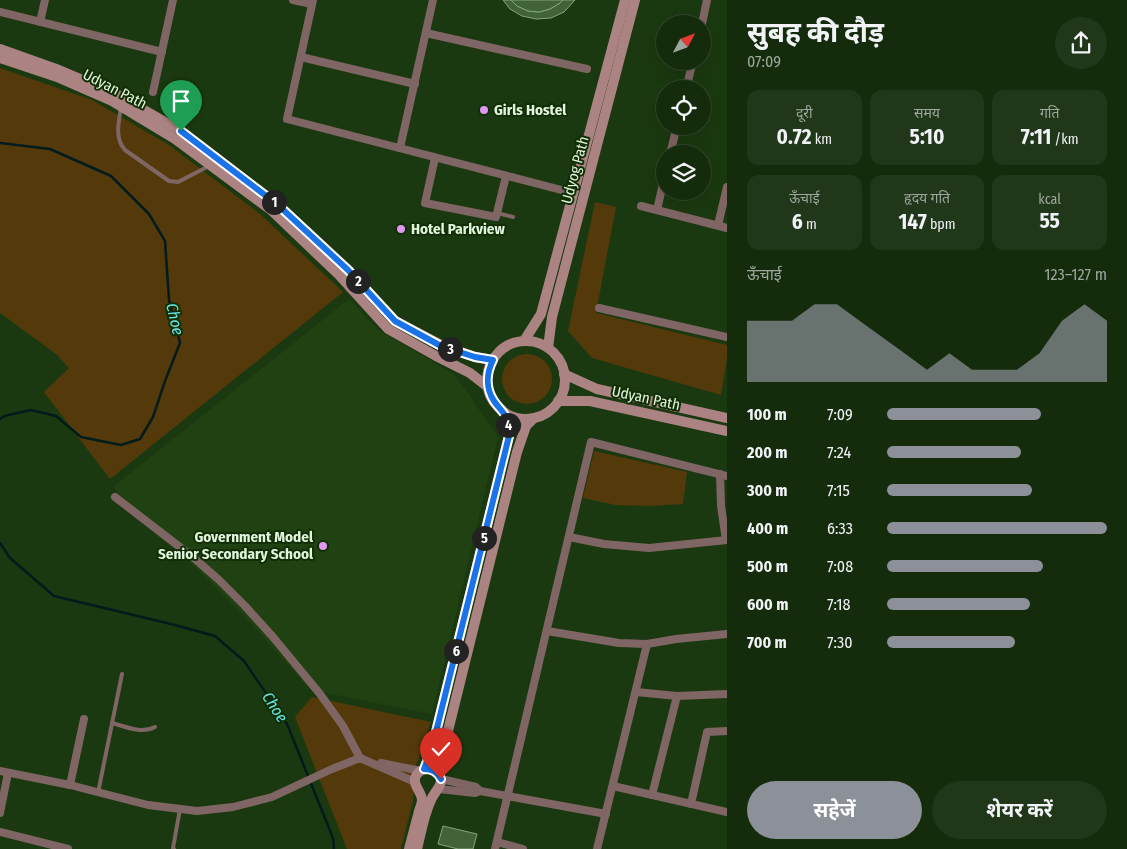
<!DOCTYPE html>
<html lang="hi">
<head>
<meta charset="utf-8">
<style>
  body { margin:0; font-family:"Fira Sans Condensed","Noto Sans Devanagari",sans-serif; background:#21371a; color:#f1f3f6; height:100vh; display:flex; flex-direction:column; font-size:19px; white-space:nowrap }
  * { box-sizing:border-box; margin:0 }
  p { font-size:16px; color:#9da79d }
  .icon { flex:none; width:28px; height:28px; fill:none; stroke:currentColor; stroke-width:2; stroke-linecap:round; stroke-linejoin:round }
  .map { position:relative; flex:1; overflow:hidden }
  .side { display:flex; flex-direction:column; background:#142b0c; width:400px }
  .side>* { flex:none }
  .needle { width:32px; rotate:49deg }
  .controls { position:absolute; left:656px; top:15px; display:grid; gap:10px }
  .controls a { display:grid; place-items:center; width:55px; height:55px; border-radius:50%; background:#142b0c; box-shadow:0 5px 20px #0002,0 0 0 1px #33472d; font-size:25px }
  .pin { position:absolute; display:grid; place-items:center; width:42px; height:42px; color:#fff; margin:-51px -21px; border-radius:50% 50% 50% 0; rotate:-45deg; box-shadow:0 0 5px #0007 }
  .pin .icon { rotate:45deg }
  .km { position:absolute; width:25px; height:25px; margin:-12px; border-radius:50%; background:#222; color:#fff; font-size:14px; line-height:25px; text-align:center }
  .round { display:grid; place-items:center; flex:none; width:52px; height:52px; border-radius:26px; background:#21371a }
  .summary { display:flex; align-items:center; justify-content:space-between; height:85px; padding:0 20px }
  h1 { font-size:28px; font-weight:700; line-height:38px }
  .figures { display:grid; grid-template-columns:repeat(3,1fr); gap:8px; height:85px; padding:5px 20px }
  .figures div { display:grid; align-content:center; border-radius:12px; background:#21371a; text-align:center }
  .figures b { font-size:21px; font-weight:700 }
  .figures small { font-size:14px; font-weight:400 }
  .figures p { font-size:14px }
  .chart { height:140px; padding:10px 20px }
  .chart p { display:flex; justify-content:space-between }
  .chart svg { width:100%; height:90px; margin-top:5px; fill:#8c9099; opacity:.7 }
  .cta { display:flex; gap:10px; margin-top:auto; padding:10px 20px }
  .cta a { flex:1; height:58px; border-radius:30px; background:#8c9099; color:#fff; font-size:20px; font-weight:700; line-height:58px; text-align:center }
  .cta a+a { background:#21371a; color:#f1f3f6 }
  ul { padding:0 20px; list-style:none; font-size:16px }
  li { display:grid; grid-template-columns:80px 60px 1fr; align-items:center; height:38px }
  li i { height:12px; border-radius:6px; background:#8c9099 }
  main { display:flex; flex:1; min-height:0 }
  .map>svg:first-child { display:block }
  .built { fill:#204212 }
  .green { fill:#543a0a }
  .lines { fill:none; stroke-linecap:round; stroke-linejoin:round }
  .stream { stroke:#021b1c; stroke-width:2.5 }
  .building { fill:#426238; stroke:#83a678 }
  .service { stroke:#806565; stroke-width:4 }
  .minor { stroke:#806565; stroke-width:8 }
  .secondary { stroke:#ac8383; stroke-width:10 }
  .route-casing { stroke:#fff; stroke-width:10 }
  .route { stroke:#1a73e8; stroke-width:6 }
  .poi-dot { fill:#de98f3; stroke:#112e05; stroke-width:2 }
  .labels { text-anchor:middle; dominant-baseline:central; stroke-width:4; stroke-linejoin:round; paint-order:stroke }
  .street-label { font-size:15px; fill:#e1f4dc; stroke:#112e05 }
  .poi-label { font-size:15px; font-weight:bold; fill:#e1f4dc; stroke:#112e05; text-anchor:start }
  .water-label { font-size:16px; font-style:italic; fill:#65e6ea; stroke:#112e05 }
</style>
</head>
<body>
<main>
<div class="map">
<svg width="727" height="849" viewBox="0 0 727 849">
  <rect width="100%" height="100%" fill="#1b3910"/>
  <!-- built -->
  <path class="built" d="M 349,299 L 378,330 L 455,375 L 498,437 L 432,714 L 311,690 L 234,605 L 113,487 Z"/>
  <!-- green -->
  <g class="green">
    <path d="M 0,68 L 92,100 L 169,145 L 260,214 L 343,292 L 110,479 L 44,392 L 69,368 L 56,354 L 0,313 Z"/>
    <path d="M 595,202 L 616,207 L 596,313 L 727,345 L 727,358 L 721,395 L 592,358 L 568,331 Z"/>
    <circle cx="527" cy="379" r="25"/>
    <path d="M 594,451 L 687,472 L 683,504 L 648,506 L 616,505 L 583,498 Z"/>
    <path d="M 312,697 L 431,722 L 414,771 L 413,801 L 401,849 L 347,849 L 295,717 Z"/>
  </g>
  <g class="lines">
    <!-- stream -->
    <g class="stream">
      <path d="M 0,143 L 50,149 L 111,176 L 149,214 L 165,241 L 169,300 L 180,343 L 165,381 L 153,417 L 140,439 L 121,445 L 81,437 L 56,416 L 31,410 L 4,416 L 0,419"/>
      <path d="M 0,543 L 10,558 L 54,596 L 171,624 L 215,636 L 244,661 L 287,724 L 333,838 L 334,849"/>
    </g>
  </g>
  <!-- building -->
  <g class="building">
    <path d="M 503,0 L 511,0 L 517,6 L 528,11 L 539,12 L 550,9 L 560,3 L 563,0 L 575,0 L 564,12 L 551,18 L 536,19 L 522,16 L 510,9 Z"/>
    <path d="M 511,0 L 563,0 L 560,3 L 550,9 L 539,12 L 528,11 L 517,6 Z"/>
    <path d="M 443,826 L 477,834 L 473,849 L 458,849 L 438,844 Z"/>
  </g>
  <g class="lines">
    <!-- service -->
    <g class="service">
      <path d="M 121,107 C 119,121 114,138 125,150 L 169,181 L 178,182 L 209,166"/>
      <path d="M 497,213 L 513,217"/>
      <path d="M 112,723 C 127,727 141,734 155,727"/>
      <path d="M 98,793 L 122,674"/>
      <path d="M 174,849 L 173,848 L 180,809"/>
    </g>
    <!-- minor -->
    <g class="minor">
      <path d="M 293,0 L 312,4"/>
      <path d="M 313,0 L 287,119 L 573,193"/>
      <path d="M 0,12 L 162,52"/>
      <path d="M 40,22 L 45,0"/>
      <path d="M 702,24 L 707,0"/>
      <path d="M 426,33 L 587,69"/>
      <path d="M 301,57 L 415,84"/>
      <path d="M 686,89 L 693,61"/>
      <path d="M 153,92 L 173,0"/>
      <path d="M 400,148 L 433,0"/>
      <path d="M 670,154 L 677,126"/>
      <path d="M 435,158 L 425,203 L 496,217 L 506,176"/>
      <path d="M 641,206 L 727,228"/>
      <path d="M 657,210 L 665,175"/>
      <path d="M 718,225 L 727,187"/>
      <path d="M 599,308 L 727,337"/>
      <path d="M 720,474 L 721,506 L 726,540"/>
      <path d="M 115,497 L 194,558 L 219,580 L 245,606 L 273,637 L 320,694 L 343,726 L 360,758"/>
      <path d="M 569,537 L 604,544 L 649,548 L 727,540"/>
      <path d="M 547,631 L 619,643 L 647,644 L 676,639 L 727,634"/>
      <path d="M 636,692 L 677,696 L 727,694"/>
      <path d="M 381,763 L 421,771"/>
      <path d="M 0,771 L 70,785 L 148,805 L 197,811 L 233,807 L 272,797 L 332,769 L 360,758 L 415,782"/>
      <path d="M 441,779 L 476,787 L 480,791"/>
      <path d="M 70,785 L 84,719"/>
      <path d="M 613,786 L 727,812"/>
      <path d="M 439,789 L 475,793 L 480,791 L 606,814"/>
      <path d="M 652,795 L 677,696"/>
      <path d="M 691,804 L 707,732 L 727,731"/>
      <path d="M 0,813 L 8,773"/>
      <path d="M 0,832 L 68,849"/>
      <path d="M 497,842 L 523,849"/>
      <path d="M 495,849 L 591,442 L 727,476"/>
      <path d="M 597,849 L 647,644"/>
    </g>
    <!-- secondary -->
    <g class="secondary">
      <path d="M 0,49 L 59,70 L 116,94 L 181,131 L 278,205 L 348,270 L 395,321 L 441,345 L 475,357 L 493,360"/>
      <path d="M 0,58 L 57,77 L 112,101 L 175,139 L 271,210 L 339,275 L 388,329 L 436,356 L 470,373 L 488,387"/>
      <path d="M 524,341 L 541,314 L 625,0"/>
      <circle cx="526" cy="380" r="39"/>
      <path d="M 548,348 L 552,317 L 635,0"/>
      <path d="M 564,374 L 597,389 L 727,418"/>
      <path d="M 558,401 L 590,401 L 727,431"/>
      <path d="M 424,769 L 430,754 L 434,740 L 509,436 L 508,419 L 502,410"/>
      <path d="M 436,772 L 445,743 L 517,452 L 526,426 L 534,418"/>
      <path d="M 409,849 C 412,838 415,826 418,815 C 419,810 422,804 422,800 C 422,792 413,786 415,778 C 419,767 434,766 440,776 C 444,785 434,792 431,800 C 424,815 421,833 417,849"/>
    </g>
  </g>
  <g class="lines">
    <defs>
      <path id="route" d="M 181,131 L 278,205 L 348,270 L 395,321 L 441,346 L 475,357 L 493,360 C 486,374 486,389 494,401 C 498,407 503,411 506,417 C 509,422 508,430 509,436 L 434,740 L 430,754 L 424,769 C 432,769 437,771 441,779"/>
    </defs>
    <!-- route casing -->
    <use href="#route" class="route-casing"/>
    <!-- route -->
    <use href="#route" class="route"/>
  </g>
  <!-- markers -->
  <g class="poi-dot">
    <circle cx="484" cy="110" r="5"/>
    <circle cx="401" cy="229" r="5"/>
    <circle cx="323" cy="546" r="5"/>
  </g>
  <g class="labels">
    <!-- street labels -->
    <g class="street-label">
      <text transform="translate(115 89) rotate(27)">Udyan Path</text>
      <text transform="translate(575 170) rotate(-75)">Udyog Path</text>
      <text transform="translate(646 398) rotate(12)">Udyan Path</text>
    </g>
    <!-- poi labels -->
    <g class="poi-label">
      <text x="494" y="110">Girls Hostel</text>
      <text x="411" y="229">Hotel Parkview</text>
      <text x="313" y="537" text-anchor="end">Government Model<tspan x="313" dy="17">Senior Secondary School</tspan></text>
    </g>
    <!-- water labels -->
    <g class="water-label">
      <text transform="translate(175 319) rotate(77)">Choe</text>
      <text transform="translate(275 707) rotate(57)">Choe</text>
    </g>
  </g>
</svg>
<div class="controls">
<a><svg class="needle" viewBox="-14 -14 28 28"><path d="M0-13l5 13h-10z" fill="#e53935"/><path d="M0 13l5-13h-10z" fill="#9da79d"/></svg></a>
<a><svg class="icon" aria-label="locate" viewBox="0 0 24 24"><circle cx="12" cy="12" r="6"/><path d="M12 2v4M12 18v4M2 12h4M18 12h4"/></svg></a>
<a><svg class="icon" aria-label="layers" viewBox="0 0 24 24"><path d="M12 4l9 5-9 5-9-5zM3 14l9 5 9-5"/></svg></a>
</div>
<div class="pin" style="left:181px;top:131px;background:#1e9e55"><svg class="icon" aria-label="arrive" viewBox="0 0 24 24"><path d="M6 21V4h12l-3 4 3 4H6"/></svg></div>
<div class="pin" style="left:441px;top:779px;background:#d93025"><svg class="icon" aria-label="check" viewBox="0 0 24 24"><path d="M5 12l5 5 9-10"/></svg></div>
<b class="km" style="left:274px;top:202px">1</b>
<b class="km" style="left:358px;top:281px">2</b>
<b class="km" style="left:450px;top:349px">3</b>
<b class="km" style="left:508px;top:425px">4</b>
<b class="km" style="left:484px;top:538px">5</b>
<b class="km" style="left:456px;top:651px">6</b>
</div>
<section class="side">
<div class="summary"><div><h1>सुबह की दौड़</h1><p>07:09</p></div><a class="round"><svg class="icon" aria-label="share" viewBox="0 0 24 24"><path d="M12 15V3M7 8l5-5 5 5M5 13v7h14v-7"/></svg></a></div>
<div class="figures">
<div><p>दूरी</p><b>0.72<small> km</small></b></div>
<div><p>समय</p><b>5:10</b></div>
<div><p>गति</p><b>7:11<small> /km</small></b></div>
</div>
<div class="figures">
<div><p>ऊँचाई</p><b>6<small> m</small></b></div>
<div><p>हृदय गति</p><b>147<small> bpm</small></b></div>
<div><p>kcal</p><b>55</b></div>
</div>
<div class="chart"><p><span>ऊँचाई</span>123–127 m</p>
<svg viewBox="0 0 160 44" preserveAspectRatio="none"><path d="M0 44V14L10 14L20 14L30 6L40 6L50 14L60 22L70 30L80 38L90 30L100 38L110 38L120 38L130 30L140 14L150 6L160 14V44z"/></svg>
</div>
<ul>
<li><b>100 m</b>7:09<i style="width:70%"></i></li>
<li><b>200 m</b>7:24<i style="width:61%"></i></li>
<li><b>300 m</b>7:15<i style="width:66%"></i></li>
<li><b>400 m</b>6:33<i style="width:100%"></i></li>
<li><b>500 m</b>7:08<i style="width:71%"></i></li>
<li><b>600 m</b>7:18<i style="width:65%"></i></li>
<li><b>700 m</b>7:30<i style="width:58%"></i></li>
</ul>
<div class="cta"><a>सहेजें</a><a>शेयर करें</a></div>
</section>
</main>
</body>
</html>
